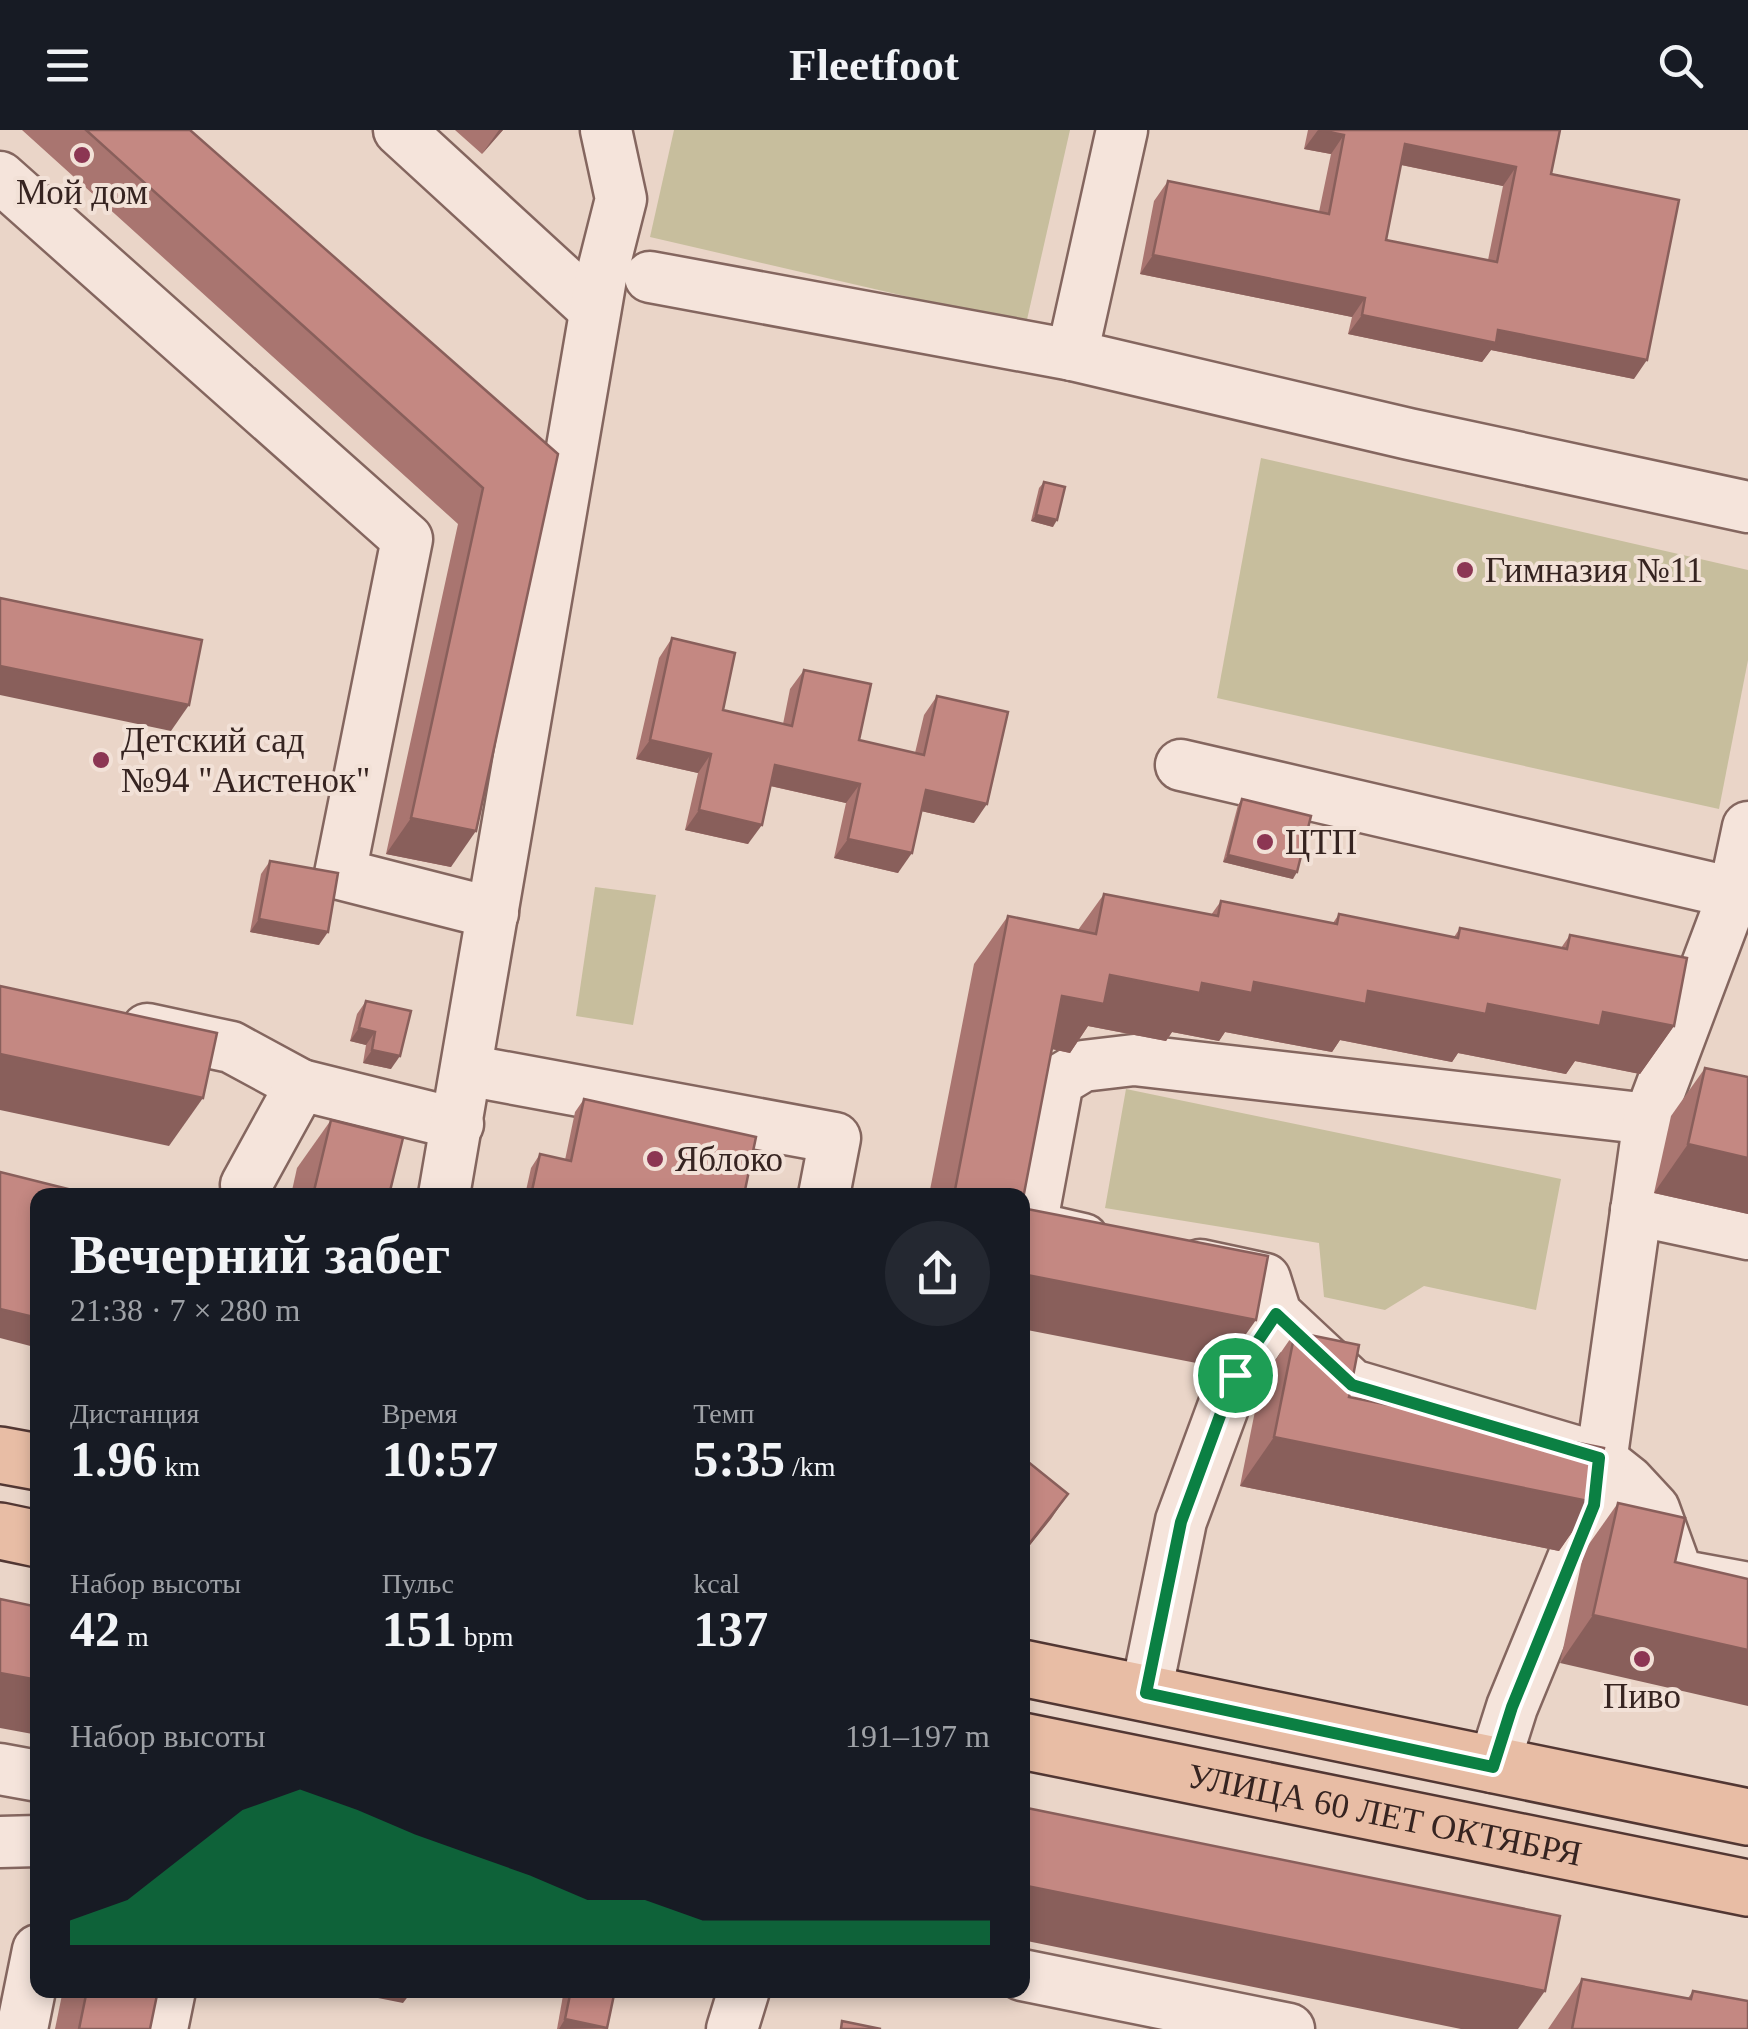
<!DOCTYPE html>
<html lang="ru">
<head>
<meta charset="utf-8">
<style>
  body { margin:0; font-family:Georgia,serif; background:#242831; color:#f1f3f6; height:100vh; display:flex; flex-direction:column; font-size:38px; white-space:nowrap }
  * { box-sizing:border-box; margin:0 }
  p { font-size:32px; color:#9ea1a6 }
  .icon { flex:none; width:55px; height:55px; fill:none; stroke:currentColor; stroke-width:2; stroke-linecap:round; stroke-linejoin:round }
  .map { position:relative; flex:1; overflow:hidden }
  .drawer { position:absolute; left:30px; top:1058px; width:1000px; height:810px; display:flex; flex-direction:column; background:#171b24; border-radius:20px; box-shadow:0 5px 15px #0003 }
  .drawer>* { flex:none }
  .pin { position:absolute; display:grid; place-items:center; width:85px; height:85px; color:#fff; margin:-42px; border:5px solid #fff; border-radius:50%; box-shadow:0 2px 10px #0007 }
  .round { display:grid; place-items:center; flex:none; width:105px; height:105px; border-radius:52px; background:#242831 }
  .headline { display:flex; align-items:center; justify-content:space-between; height:170px; padding:0 40px }
  h1 { font-size:55px; font-weight:700; line-height:75px }
  .stats { display:grid; grid-template-columns:repeat(3,1fr); gap:15px; height:170px; padding:10px 40px }
  .stats div { display:grid; align-content:center }
  .stats b { font-size:50px; font-weight:700 }
  .stats small { font-size:28px; font-weight:400 }
  .stats p { font-size:28px }
  .chart { height:280px; padding:20px 40px }
  .chart p { display:flex; justify-content:space-between }
  .chart svg { width:100%; height:180px; margin-top:10px; fill:#0b8043; opacity:.7 }
  header { display:flex; justify-content:space-between; align-items:center; height:130px; padding:0 40px; background:#171b24; font-size:45px; font-weight:700 }
  .map>svg:first-child { display:block }
  .green { fill:#c7be9d }
  .lines { fill:none; stroke-linecap:round; stroke-linejoin:round }
  .minor-casing { stroke:#84665f; stroke-width:55 }
  .major-casing { stroke:#523733; stroke-width:60 }
  .minor { stroke:#f5e4db; stroke-width:50 }
  .major { stroke:#e8bda5; stroke-width:55 }
  .wall { fill:#a97570; fill-rule:evenodd }
  .shaded-wall { fill:#895f5b }
  .building { fill:#c48882; stroke:#895f5b; stroke-width:2.5; fill-rule:evenodd }
  .route-casing { stroke:#fff; stroke-width:20 }
  .route { stroke:#0b8043; stroke-width:12 }
  .poi-dot { fill:#8c3653; stroke:#f2e1d7; stroke-width:4 }
  .labels { text-anchor:middle; dominant-baseline:central; stroke-width:8; stroke-linejoin:round; paint-order:stroke }
  .poi-label { font-size:35px; fill:#362421; stroke:#f2e1d7; text-anchor:start }
  .street-label { font-size:35px; fill:#362421; stroke:#f2e1d7 }
</style>
</head>
<body>
<header><svg class="icon" aria-label="menu" viewBox="0 0 24 24"><path d="M4 6h16M4 12h16M4 18h16"/></svg>Fleetfoot<svg class="icon" aria-label="search" viewBox="0 0 24 24"><circle cx="10" cy="10" r="6"/><path d="M15 15l6 6"/></svg></header>
<div class="map">
<svg width="1748" height="1899" viewBox="0 0 1748 1899">
  <rect width="100%" height="100%" fill="#ead5c8"/>
  <!-- green -->
  <g class="green">
    <path d="M 674,0 L 1070,0 L 1026,194 L 650,107 Z"/>
    <path d="M 1261,328 L 1748,440 L 1748,530 L 1719,679 L 1217,568 Z"/>
    <path d="M 595,757 L 656,765 L 633,895 L 576,886 Z"/>
    <path d="M 1126,959 L 1561,1049 L 1536,1180 L 1424,1156 L 1385,1180 L 1324,1167 L 1319,1113 L 1105,1078 Z"/>
  </g>
  <g class="lines">
    <defs>
      <g id="minor">
        <path d="M 399,0 L 595,180"/>
        <path d="M 0,47 L 407,409 L 340,744 L 493,783"/>
        <path d="M 650,147 L 1072,225 L 1409,304 L 1748,377"/>
        <path d="M 1072,225 L 1122,0"/>
        <path d="M 1181,635 L 1734,763"/>
        <path d="M 147,899 L 231,917 L 301,955"/>
        <path d="M 466,940 L 835,1008 L 824,1065"/>
        <path d="M 246,1055 L 301,955 L 458,994"/>
        <path d="M 444,1065 L 601,148 L 621,69 L 606,0"/>
        <path d="M 1636,1080 L 1748,1104"/>
        <path d="M 1083,1109 L 1031,1097 L 1058,951 L 1083,936 L 1134,930 L 1649,989"/>
        <path d="M 1200,1135 L 1265,1149 L 1276,1184 L 1352,1255 L 1599,1328 L 1628,1351 L 1654,1379 L 1678,1445 L 1748,1458"/>
        <path d="M 1146,1563 L 1181,1391 L 1235,1245 L 1276,1184"/>
        <path d="M 1493,1637 L 1512,1577 L 1595,1375 L 1649,989 L 1734,763 L 1748,697"/>
        <path d="M 0,1639 L 38,1646"/>
        <path d="M 0,1712 L 38,1711"/>
        <path d="M 1022,1845 L 1289,1899"/>
        <path d="M 22,1899 L 38,1820"/>
        <path d="M 162,1899 L 170,1860"/>
        <path d="M 732,1899 L 744,1860"/>
      </g>
      <g id="major">
        <path d="M 0,1325 L 38,1332"/>
        <path d="M 0,1401 L 38,1409"/>
        <path d="M 1022,1538 L 1748,1687"/>
        <path id="s1" d="M 1022,1611 L 1748,1758"/>
      </g>
    </defs>
    <!-- minor casing -->
    <use href="#minor" class="minor-casing"/>
    <!-- major casing -->
    <use href="#major" class="major-casing"/>
    <!-- minor -->
    <use href="#minor" class="minor"/>
    <!-- major -->
    <use href="#major" class="major"/>
  </g>
  <!-- wall -->
  <g class="wall">
    <path d="M 22,0 L 190,0 L 558,324 L 451,737 L 386,724 L 458,394 Z"/>
    <path d="M 455,0 L 503,0 L 482,24 Z"/>
    <path d="M 1308,0 L 1560,0 L 1551,44 L 1634,249 L 1491,220 L 1482,232 L 1348,204 L 1352,187 L 1140,144 L 1154,71 L 1168,51 L 1319,82 L 1331,24 L 1304,19 ZM 1401,35 L 1503,56 L 1488,130 L 1386,110 Z"/>
    <path d="M 1044,352 L 1053,397 L 1031,391 L 1039,358 Z"/>
    <path d="M 672,508 L 723,580 L 783,594 L 790,559 L 804,540 L 859,610 L 915,623 L 924,585 L 937,566 L 974,693 L 921,681 L 898,743 L 834,728 L 846,673 L 770,656 L 748,714 L 685,700 L 698,643 L 636,629 L 659,528 Z"/>
    <path d="M 1242,669 L 1293,749 L 1223,732 L 1238,675 Z"/>
    <path d="M 270,731 L 319,815 L 250,802 L 261,744 Z"/>
    <path d="M 1104,764 L 1211,785 L 1221,771 L 1333,793 L 1339,784 L 1454,807 L 1460,798 L 1561,818 L 1570,805 L 1674,896 L 1640,944 L 1575,931 L 1566,944 L 1458,923 L 1452,932 L 1340,910 L 1332,922 L 1225,902 L 1219,911 L 1172,902 L 1166,911 L 1088,896 L 1070,923 L 1052,919 L 1022,1065 L 929,1065 L 974,834 L 1008,786 L 1078,800 Z"/>
    <path d="M 366,871 L 391,939 L 363,933 L 366,915 L 350,911 L 357,884 Z"/>
    <path d="M 1705,938 L 1748,947 L 1748,1084 L 1654,1063 L 1671,986 Z"/>
    <path d="M 584,969 L 744,1065 L 525,1065 L 531,1038 L 540,1024 L 565,1030 L 575,982 Z"/>
    <path d="M 331,990 L 389,1065 L 291,1065 L 297,1038 Z"/>
    <path d="M 1295,1202 L 1349,1267 L 1593,1372 L 1559,1421 L 1240,1356 L 1261,1251 Z"/>
    <path d="M 1618,1373 L 1685,1388 L 1560,1533 L 1584,1421 Z"/>
    <path d="M 1582,1849 L 1688,1868 L 1693,1861 L 1748,1899 L 1548,1899 Z"/>
    <path d="M 63,1860 L 158,1860 L 150,1899 L 55,1899 Z"/>
    <path d="M 564,1860 L 615,1860 L 607,1899 L 557,1899 Z"/>
  </g>
  <!-- shaded-wall -->
  <g class="shaded-wall">
    <path d="M 499,0 L 503,0 L 482,24 Z"/>
    <path d="M 1318,0 L 1344,5 L 1331,24 L 1304,19 Z"/>
    <path d="M 1405,14 L 1516,37 L 1503,56 L 1392,33 Z"/>
    <path d="M 1153,125 L 1365,168 L 1352,187 L 1140,144 Z"/>
    <path d="M 1362,185 L 1498,200 L 1647,230 L 1634,249 L 1491,220 L 1482,232 L 1348,204 Z"/>
    <path d="M 1036,385 L 1057,390 L 1053,397 L 1031,391 Z"/>
    <path d="M 0,536 L 189,575 L 171,601 L 0,565 Z"/>
    <path d="M 650,610 L 711,624 L 698,643 L 636,629 Z"/>
    <path d="M 775,635 L 860,654 L 846,673 L 762,654 Z"/>
    <path d="M 926,660 L 987,674 L 974,693 L 912,679 Z"/>
    <path d="M 699,680 L 762,695 L 748,714 L 685,700 Z"/>
    <path d="M 411,688 L 476,701 L 451,737 L 386,724 Z"/>
    <path d="M 848,709 L 912,723 L 898,743 L 834,728 Z"/>
    <path d="M 1228,725 L 1297,742 L 1293,749 L 1223,732 Z"/>
    <path d="M 259,789 L 328,802 L 319,815 L 250,802 Z"/>
    <path d="M 1110,845 L 1202,853 L 1254,852 L 1368,861 L 1488,874 L 1603,882 L 1674,896 L 1640,944 L 1575,931 L 1566,944 L 1458,923 L 1452,932 L 1340,910 L 1332,922 L 1225,902 L 1219,911 L 1172,902 L 1166,911 L 1088,896 L 1070,923 L 1029,914 L 1062,866 Z"/>
    <path d="M 359,898 L 375,902 L 366,915 L 350,911 Z"/>
    <path d="M 372,920 L 400,926 L 391,939 L 363,933 Z"/>
    <path d="M 0,924 L 203,968 L 169,1016 L 0,980 Z"/>
    <path d="M 1688,1014 L 1748,1028 L 1748,1084 L 1654,1063 Z"/>
    <path d="M 1022,1144 L 1256,1190 L 1222,1238 L 1022,1199 Z"/>
    <path d="M 0,1179 L 38,1188 L 38,1218 L 0,1208 Z"/>
    <path d="M 1274,1307 L 1593,1372 L 1559,1421 L 1240,1356 Z"/>
    <path d="M 1068,1364 L 1051,1389 L 1022,1425 L 1022,1423 Z"/>
    <path d="M 1593,1485 L 1748,1520 L 1748,1576 L 1560,1533 Z"/>
    <path d="M 0,1543 L 38,1550 L 38,1605 L 0,1598 Z"/>
    <path d="M 1022,1755 L 1545,1861 L 1518,1899 L 1461,1899 L 1022,1810 Z"/>
    <path d="M 361,1860 L 413,1860 L 403,1873 L 358,1864 Z"/>
    <path d="M 565,1889 L 607,1898 L 559,1899 Z"/>
  </g>
  <!-- building -->
  <g class="building">
    <path d="M 86,0 L 190,0 L 558,324 L 476,701 L 411,688 L 483,358 Z"/>
    <path d="M 1319,0 L 1560,0 L 1551,44 L 1679,70 L 1647,230 L 1498,200 L 1496,213 L 1362,185 L 1365,168 L 1153,125 L 1168,51 L 1329,84 L 1344,5 ZM 1405,14 L 1516,37 L 1497,132 L 1386,110 Z"/>
    <path d="M 1044,352 L 1065,357 L 1057,390 L 1036,385 Z"/>
    <path d="M 0,468 L 202,510 L 189,575 L 0,536 Z"/>
    <path d="M 672,508 L 735,523 L 723,580 L 792,596 L 804,540 L 871,554 L 859,610 L 924,625 L 937,566 L 1008,582 L 987,674 L 926,660 L 912,723 L 848,709 L 860,654 L 775,635 L 762,695 L 699,680 L 711,624 L 650,610 Z"/>
    <path d="M 1242,669 L 1311,686 L 1297,742 L 1228,725 Z"/>
    <path d="M 270,731 L 338,743 L 328,802 L 259,789 Z"/>
    <path d="M 1104,764 L 1218,786 L 1221,771 L 1337,794 L 1339,784 L 1458,808 L 1460,798 L 1567,819 L 1570,805 L 1687,828 L 1674,896 L 1603,882 L 1600,896 L 1488,874 L 1486,884 L 1368,861 L 1366,874 L 1254,852 L 1252,863 L 1202,853 L 1200,863 L 1110,845 L 1104,874 L 1062,866 L 1022,1074 L 1022,1065 L 954,1065 L 1008,786 L 1096,804 Z"/>
    <path d="M 0,856 L 217,903 L 203,968 L 0,924 Z"/>
    <path d="M 366,871 L 411,881 L 400,926 L 372,920 L 375,902 L 359,898 Z"/>
    <path d="M 1705,938 L 1748,947 L 1748,1028 L 1688,1014 Z"/>
    <path d="M 584,969 L 756,1007 L 744,1065 L 531,1065 L 540,1024 L 571,1031 Z"/>
    <path d="M 331,990 L 403,1008 L 389,1065 L 313,1065 Z"/>
    <path d="M 0,1042 L 92,1065 L 38,1065 L 38,1188 L 0,1179 Z"/>
    <path d="M 1022,1078 L 1268,1126 L 1256,1190 L 1022,1144 Z"/>
    <path d="M 1295,1202 L 1359,1215 L 1349,1267 L 1604,1318 L 1593,1372 L 1274,1307 Z"/>
    <path d="M 1022,1327 L 1068,1364 L 1022,1423 Z"/>
    <path d="M 1618,1373 L 1685,1388 L 1675,1432 L 1748,1449 L 1748,1520 L 1593,1485 Z"/>
    <path d="M 0,1469 L 38,1477 L 38,1550 L 0,1543 Z"/>
    <path d="M 1022,1677 L 1560,1786 L 1545,1861 L 1022,1755 Z"/>
    <path d="M 1582,1849 L 1691,1869 L 1693,1861 L 1748,1871 L 1748,1899 L 1572,1899 Z"/>
    <path d="M 87,1860 L 158,1860 L 150,1899 L 79,1899 Z"/>
    <path d="M 571,1860 L 615,1860 L 607,1898 L 565,1889 Z"/>
    <path d="M 842,1891 L 881,1899 L 841,1899 Z"/>
  </g>
  <g class="lines">
    <defs>
      <path id="route" d="M 1276,1184 L 1352,1255 L 1599,1328 L 1594,1375 L 1512,1577 L 1493,1637 L 1146,1563 L 1181,1392 L 1235,1245 Z"/>
    </defs>
    <!-- route casing -->
    <use href="#route" class="route-casing"/>
    <!-- route -->
    <use href="#route" class="route"/>
  </g>
  <!-- markers -->
  <g class="poi-dot">
    <circle cx="82" cy="25" r="10"/>
    <circle cx="1465" cy="440" r="10"/>
    <circle cx="101" cy="630" r="10"/>
    <circle cx="1265" cy="712" r="10"/>
    <circle cx="655" cy="1029" r="10"/>
    <circle cx="1642" cy="1529" r="10"/>
  </g>
  <g class="labels">
    <!-- poi labels -->
    <g class="poi-label">
      <text x="82" y="62" text-anchor="middle">Мой дом</text>
      <text x="1485" y="440">Гимназия №11</text>
      <text x="121" y="610">Детский сад<tspan x="121" dy="40">№94 "Аистенок"</tspan></text>
      <text x="1285" y="712">ЦТП</text>
      <text x="675" y="1029">Яблоко</text>
      <text x="1642" y="1566" text-anchor="middle">Пиво</text>
    </g>
    <!-- street labels -->
    <g class="street-label">
      <text stroke="none"><textPath href="#s1" startOffset="370">УЛИЦА 60 ЛЕТ ОКТЯБРЯ</textPath></text>
    </g>
  </g>
</svg>
<div class="pin" style="left:1235px;top:1245px;background:#1e9e55"><svg class="icon" aria-label="arrive" viewBox="0 0 24 24"><path d="M6 21V4h12l-3 4 3 4H6"/></svg></div>
<section class="drawer">
<div class="headline"><div><h1>Вечерний забег</h1><p>21:38 · 7 × 280 m</p></div><a class="round"><svg class="icon" aria-label="share" viewBox="0 0 24 24"><path d="M12 15V3M7 8l5-5 5 5M5 13v7h14v-7"/></svg></a></div>
<div class="stats">
<div><p>Дистанция</p><b>1.96<small> km</small></b></div>
<div><p>Время</p><b>10:57</b></div>
<div><p>Темп</p><b>5:35<small> /km</small></b></div>
</div>
<div class="stats">
<div><p>Набор высоты</p><b>42<small> m</small></b></div>
<div><p>Пульс</p><b>151<small> bpm</small></b></div>
<div><p>kcal</p><b>137</b></div>
</div>
<div class="chart"><p><span>Набор высоты</span>191–197 m</p>
<svg viewBox="0 0 160 44" preserveAspectRatio="none"><path d="M0 44V38L10 33L20 22L30 11L40 6L50 11L60 17L70 22L80 27L90 33L100 33L110 38L120 38L130 38L140 38L150 38L160 38V44z"/></svg>
</div>
</section>
</div>
</body>
</html>
